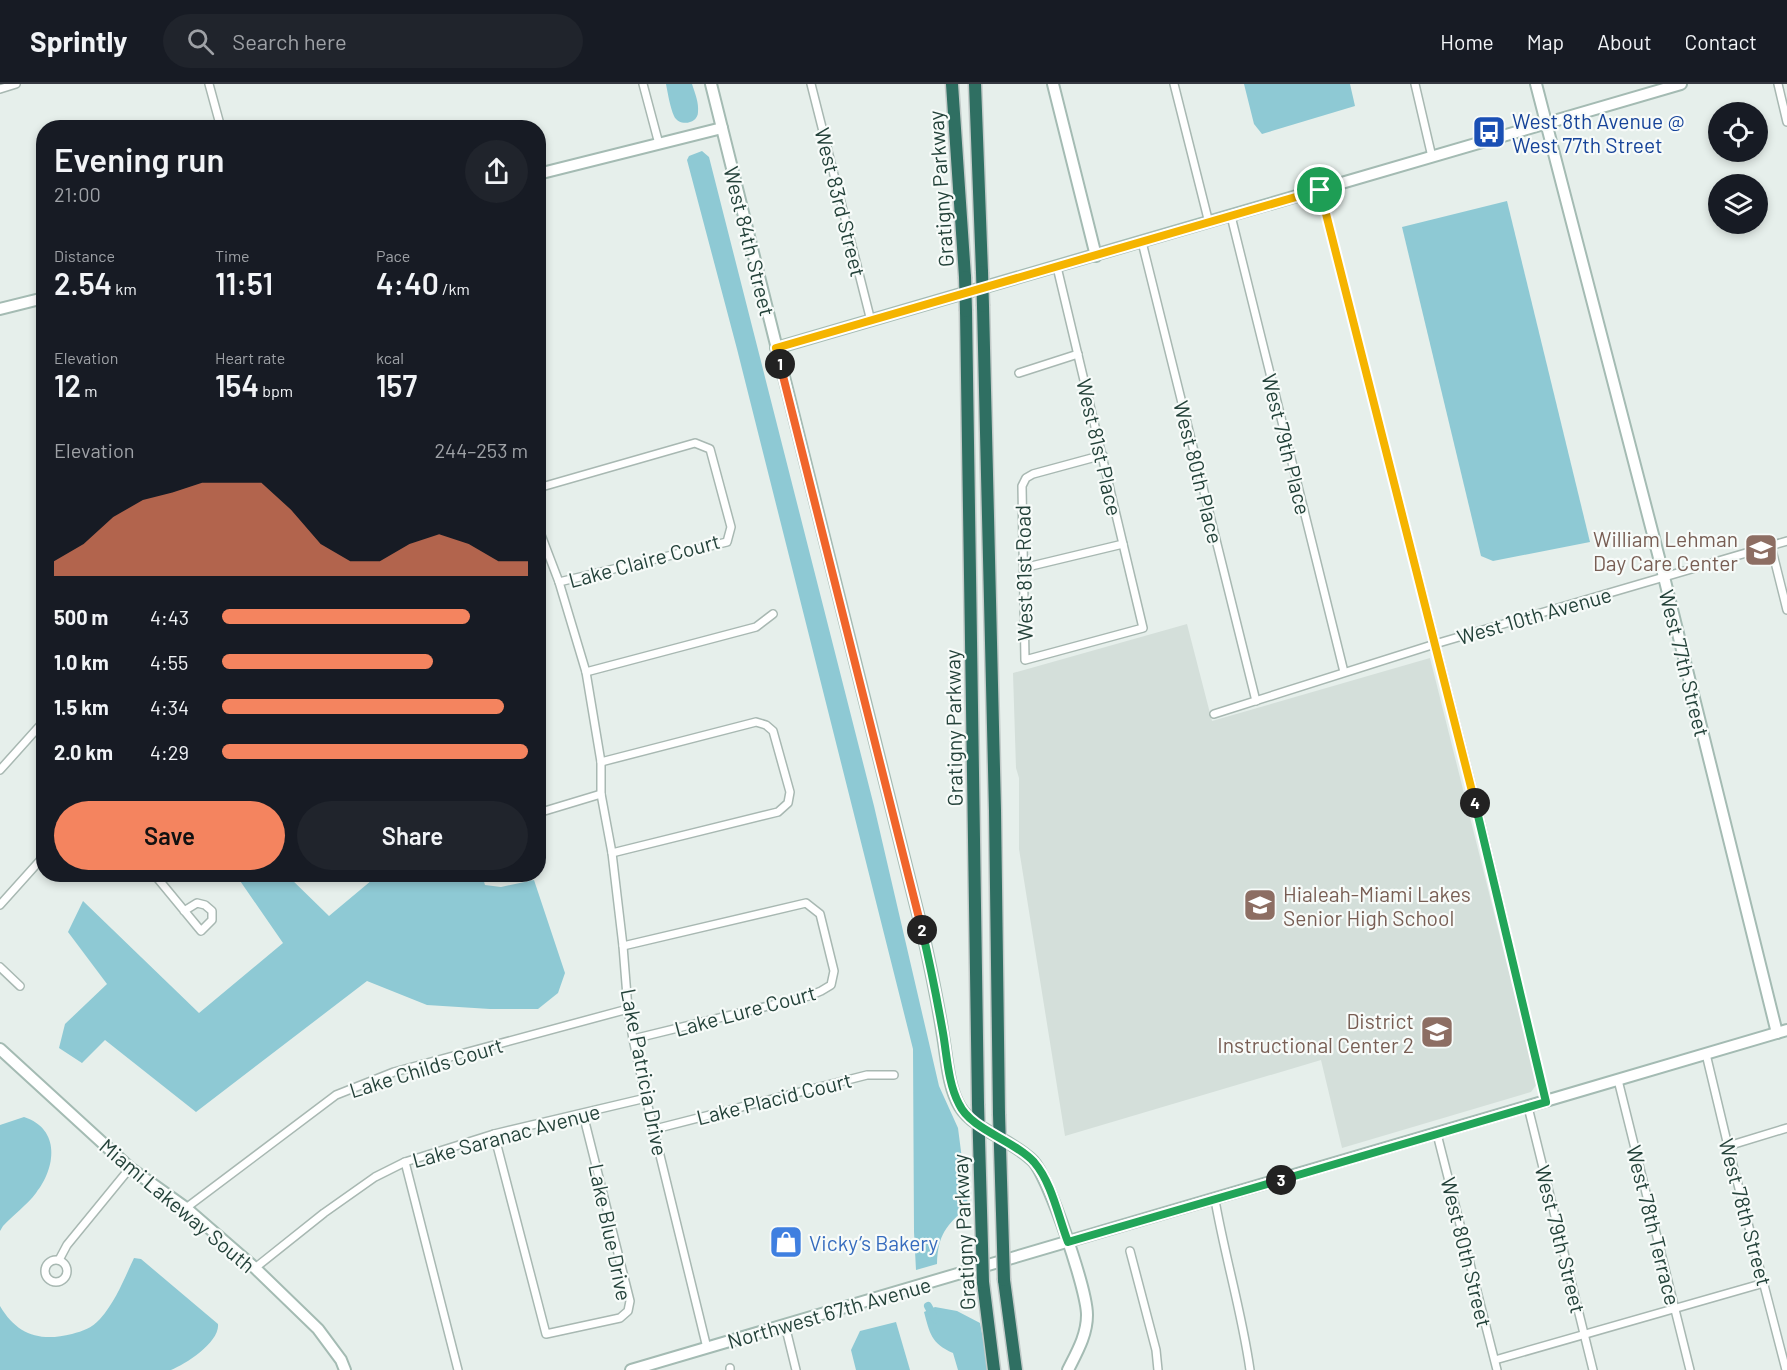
<!DOCTYPE html>
<html lang="en">
<head>
<meta charset="utf-8">
<style>
  body { margin:0; font-family:Barlow,sans-serif; background:#20242c; color:#f1f3f6; height:100vh; display:flex; flex-direction:column; font-size:22px; white-space:nowrap }
  * { box-sizing:border-box; margin:0 }
  p { font-size:20px; color:#9ea1a6 }
  .icon { flex:none; width:33px; height:33px; fill:none; stroke:currentColor; stroke-width:2; stroke-linecap:round; stroke-linejoin:round }
  .map { position:relative; flex:1; overflow:hidden }
  .panel { position:absolute; left:36px; top:36px; width:510px; height:762px; display:flex; flex-direction:column; background:#171b24; border-radius:24px; box-shadow:0 3px 9px #0003 }
  .panel>* { flex:none }
  .buttons { position:absolute; left:1708px; top:18px; display:grid; gap:12px }
  .buttons a { display:grid; place-items:center; width:60px; height:60px; border-radius:50%; background:#171b24; box-shadow:0 3px 9px #0003; font-size:30px }
  .pin { position:absolute; display:grid; place-items:center; width:51px; height:51px; color:#fff; margin:-26px; border:3px solid #fff; border-radius:50%; box-shadow:0 2px 6px #0007 }
  .km { position:absolute; width:30px; height:30px; margin:-15px; border-radius:50%; background:#222; color:#fff; font-size:16px; line-height:30px; text-align:center }
  .round { display:grid; place-items:center; flex:none; width:63px; height:63px; border-radius:32px; background:#20242c }
  .headline { display:flex; align-items:center; justify-content:space-between; height:102px; padding:0 18px }
  h1 { font-size:33px; font-weight:600; line-height:45px }
  .metrics { display:grid; grid-template-columns:repeat(3,1fr); gap:9px; height:102px; padding:6px 18px }
  .metrics div { display:grid; align-content:center }
  .metrics b { font-size:30px; font-weight:600 }
  .metrics small { font-size:16px; font-weight:400 }
  .metrics p { font-size:16px }
  .chart { height:168px; padding:12px 18px }
  .chart p { display:flex; justify-content:space-between }
  .chart svg { width:100%; height:108px; margin-top:6px; fill:#f4845f; opacity:.7 }
  .cta { display:flex; gap:12px; margin-top:auto; padding:12px 18px }
  .cta a { flex:1; height:69px; border-radius:36px; background:#f4845f; color:#111; font-size:24px; font-weight:600; line-height:69px; text-align:center }
  .cta a+a { background:#20242c; color:#f1f3f6 }
  ul { padding:0 18px; list-style:none; font-size:20px }
  li { display:grid; grid-template-columns:96px 72px 1fr; align-items:center; height:45px }
  li i { height:15px; border-radius:8px; background:#f4845f }
  header { display:flex; align-items:center; gap:36px; box-sizing:border-box; height:84px; padding:0 30px; background:#171b24; border-bottom:2px solid #363941 }
  header strong { font-size:28px }
  nav { display:flex; gap:33px; margin-inline-start:auto; font-size:21px }
  .search { width:420px; height:54px; background:#20242c; display:flex; align-items:center; gap:15px; box-sizing:border-box; padding:0 21px; border-radius:33px; color:#9ea1a6; font-size:22px }
  .map>svg:first-child { display:block }
  .built { fill:#d4dfda }
  .water { fill:#8ec9d4 }
  .lines { fill:none; stroke-linecap:round; stroke-linejoin:round }
  .canal { stroke:#8ec9d4; stroke-width:8 }
  .street-casing { stroke:#a8b8b2; stroke-width:10 }
  .secondary-casing { stroke:#a4bbb3; stroke-width:14 }
  .highway-casing { stroke:#c2cac8; stroke-width:15 }
  .street { stroke:#fff; stroke-width:7 }
  .secondary { stroke:#fff; stroke-width:10 }
  .highway { stroke:#2f6f62; stroke-width:12 }
  .highway-bridge-casing { stroke:#c2cac8; stroke-width:15; stroke-linecap:butt }
  .highway-bridge { stroke:#2f6f62; stroke-width:12 }
  .split-1-casing { stroke:#fff; stroke-width:12 }
  .split-2-casing { stroke:#fff; stroke-width:12 }
  .split-3-casing { stroke:#fff; stroke-width:12 }
  .split-4-casing { stroke:#fff; stroke-width:12 }
  .split-5-casing { stroke:#fff; stroke-width:12 }
  .split-1 { stroke:#f5b400; stroke-width:8 }
  .split-2 { stroke:#f0652b; stroke-width:8 }
  .split-3 { stroke:#22a559; stroke-width:8 }
  .split-4 { stroke:#22a559; stroke-width:8 }
  .split-5 { stroke:#f5b400; stroke-width:8 }
  .labels { text-anchor:middle; dominant-baseline:central; stroke-width:4.5; stroke-linejoin:round; paint-order:stroke }
  .transit-label { font-size:21px; fill:#164399; stroke:#f7fbf9; text-anchor:start }
  .street-label { font-size:21px; fill:#24423a; stroke:#f7fbf9 }
  .education-label { font-size:21px; fill:#785e54; stroke:#f7fbf9; text-anchor:end }
  .shop-label { font-size:21px; fill:#366cbe; stroke:#f7fbf9; text-anchor:start }
</style>
</head>
<body>
<header>
<strong>Sprintly</strong>
<div class="search"><svg class="icon" aria-label="search" viewBox="0 0 24 24"><circle cx="10" cy="10" r="6"/><path d="M15 15l6 6"/></svg>Search here</div>
<nav><a>Home</a><a>Map</a><a>About</a><a>Contact</a></nav>
</header>
<div class="map">
<svg width="1787" height="1286" viewBox="0 0 1787 1286">
  <rect width="100%" height="100%" fill="#e6efeb"/>
  <!-- built -->
  <path class="built" d="M 1187,540 L 1212,637 L 1430,574 L 1537,1000 L 1531,1008 L 1342,1064 L 1321,976 L 1065,1052 L 1019,765 L 1019,694 L 1016,684 L 1013,589 Z"/>
  <!-- water -->
  <g class="water">
    <path d="M 666,0 L 692,0 C 695,9 699,19 698,28 C 698,40 679,43 674,32 C 670,23 668,10 666,0 Z"/>
    <path d="M 1244,0 L 1350,0 L 1355,22 L 1262,50 L 1254,40 Z"/>
    <path d="M 702,67 L 709,73 L 874,722 L 939,1002 L 958,1044 L 968,1122 C 946,1142 938,1150 937,1180 L 916,1186 L 914,1148 L 913,965 L 737,265 L 687,76 L 689,72 Z"/>
    <path d="M 1507,117 L 1590,458 L 1493,477 L 1481,472 L 1402,143 Z"/>
    <path d="M 236,791 L 287,791 L 329,832 L 378,791 L 482,791 L 485,801 L 501,803 L 534,796 L 565,889 L 558,909 L 538,925 L 490,925 L 427,921 L 367,897 L 196,1028 L 105,956 L 82,979 L 59,964 L 65,940 L 107,900 L 68,848 L 83,817 L 199,929 L 283,859 Z"/>
    <path d="M 24,1033 C 61,1045 56,1084 36,1109 C 27,1121 13,1131 3,1142 L 0,1147 L 0,1041 Z"/>
    <path d="M 134,1174 L 141,1175 L 218,1240 C 220,1258 186,1280 171,1286 L 0,1286 L 0,1222 C 17,1251 40,1258 72,1250 C 83,1247 92,1244 100,1235 C 116,1217 124,1195 134,1174 Z"/>
    <path d="M 935,1223 L 957,1227 L 980,1239 L 989,1286 L 958,1286 L 953,1269 C 931,1259 930,1250 924,1228 Z"/>
    <path d="M 896,1238 L 910,1286 L 856,1286 L 851,1266 L 860,1247 Z"/>
  </g>
  <g class="lines">
    <!-- canal -->
    <path class="canal" d="M 928,1222 L 935,1235"/>
    <defs>
      <g id="street">
        <path d="M 209,0 L 221,44"/>
        <path d="M 643,0 L 659,60"/>
        <path d="M 811,0 L 871,237"/>
        <path d="M 1174,0 L 1209,139"/>
        <path d="M 1415,0 L 1432,73"/>
        <path d="M 1778,0 L 1787,38"/>
        <path d="M 0,5 L 16,0"/>
        <path d="M 1320,106 L 1477,723 L 1546,1018"/>
        <path d="M 1231,132 L 1344,588"/>
        <path d="M 1142,158 L 1256,617"/>
        <path d="M 1057,183 L 1143,544 L 1025,576 L 1022,402 L 1026,394 L 1033,390 L 1103,371"/>
        <path d="M 1019,289 L 1078,270"/>
        <path d="M 538,404 L 695,359 L 710,365 L 731,443 L 727,458 L 559,498"/>
        <path d="M 538,443 L 559,498 L 586,588 L 601,678 L 601,710 L 612,769 L 623,862 L 628,925 L 633,955 L 646,1014 L 707,1264"/>
        <path d="M 1771,462 L 1787,526"/>
        <path d="M 1023,484 L 1123,460"/>
        <path d="M 586,588 L 756,543 L 773,530"/>
        <path d="M 1214,630 L 1435,560 L 1787,457"/>
        <path d="M 601,678 L 756,638 L 766,641 L 773,647 L 790,708 L 788,719 L 778,728 L 612,769"/>
        <path d="M 0,686 L 44,637"/>
        <path d="M 538,729 L 601,710"/>
        <path d="M 154,790 L 201,847 L 212,836 L 212,827 L 205,821 L 197,819 L 184,827"/>
        <path d="M 0,821 L 44,772"/>
        <path d="M 623,862 L 806,819 L 820,830 L 834,887 L 831,901 L 821,907 L 809,912 L 633,955"/>
        <path d="M 0,883 L 20,902"/>
        <path d="M 1706,970 L 1728,1062 L 1786,1286"/>
        <path d="M 1618,996 L 1690,1286"/>
        <path d="M 1528,1023 L 1593,1286"/>
        <path d="M 655,1045 L 867,991 L 894,991"/>
        <path d="M 494,1050 L 546,1250 L 620,1234 L 628,1227 L 630,1217 L 583,1030"/>
        <path d="M 1437,1050 L 1497,1286"/>
        <path d="M 1728,1062 L 1787,1044"/>
        <path d="M 405,1078 L 458,1286"/>
        <path d="M 1215,1116 C 1225,1173 1242,1229 1250,1286"/>
        <path d="M 186,1124 L 336,1011 L 394,988 L 628,925"/>
        <path d="M 1130,1167 L 1156,1266 L 1158,1286"/>
        <circle cx="56" cy="1187" r="11"/>
        <path d="M 59,1176 L 67,1161 L 130,1084"/>
        <path d="M 255,1184 L 324,1129 L 375,1093 L 405,1078 L 494,1050 L 646,1014"/>
        <path d="M 785,1241 L 796,1286"/>
        <path d="M 1495,1276 L 1764,1199"/>
        <path d="M 730,1284 L 730,1286"/>
      </g>
      <g id="secondary">
        <path d="M 711,0 L 924,854 C 931,886 938,919 943,952 C 947,975 948,1003 960,1023 C 974,1046 1013,1056 1033,1077 C 1049,1094 1087,1206 1087,1231 C 1087,1251 1077,1268 1068,1286"/>
        <path d="M 1053,0 L 1096,172"/>
        <path d="M 1536,0 L 1664,493 L 1777,949"/>
        <path d="M 538,90 L 722,44"/>
        <path d="M 0,225 L 44,214"/>
        <path d="M 776,264 L 1681,0"/>
        <path d="M 0,965 L 130,1084 L 186,1124 L 255,1184 L 318,1245 L 341,1276 L 345,1286"/>
        <path d="M 631,1286 L 1787,946"/>
      </g>
      <g id="highway">
        <path d="M 952,0 L 965,193"/>
        <path d="M 975,0 L 982,188"/>
        <path d="M 983,222 L 995,727 L 999,1030"/>
        <path d="M 966,227 L 978,1020"/>
        <path d="M 1004,1196 L 1016,1286"/>
        <path d="M 983,1198 L 994,1286"/>
      </g>
    </defs>
    <!-- street casing -->
    <use href="#street" class="street-casing"/>
    <!-- secondary casing -->
    <use href="#secondary" class="secondary-casing"/>
    <!-- highway casing -->
    <use href="#highway" class="highway-casing"/>
    <!-- street -->
    <use href="#street" class="street"/>
    <!-- secondary -->
    <use href="#secondary" class="secondary"/>
    <!-- highway -->
    <use href="#highway" class="highway"/>
    <defs>
      <g id="highway-bridge">
        <path d="M 982,188 L 983,222"/>
        <path d="M 965,193 L 966,227"/>
        <path d="M 978,1020 L 983,1198"/>
        <path d="M 999,1030 L 1004,1196"/>
      </g>
    </defs>
    <!-- highway-bridge casing -->
    <use href="#highway-bridge" class="highway-bridge-casing"/>
    <!-- highway-bridge -->
    <use href="#highway-bridge" class="highway-bridge"/>
  </g>
  <g class="lines">
    <defs>
      <path id="split-1" d="M 780,280 L 776,264 L 1320,106"/>
      <path id="split-2" d="M 780,280 L 922,846"/>
      <path id="split-3" d="M 922,846 C 930,880 937,915 943,949 C 947,972 948,999 959,1020 C 971,1046 1014,1056 1034,1078 C 1052,1099 1058,1132 1068,1158 L 1281,1096"/>
      <path id="split-4" d="M 1281,1096 L 1546,1018 L 1475,719"/>
      <path id="split-5" d="M 1320,106 L 1475,719"/>
    </defs>
    <!-- split-1 casing -->
    <use href="#split-1" class="split-1-casing"/>
    <!-- split-2 casing -->
    <use href="#split-2" class="split-2-casing"/>
    <!-- split-3 casing -->
    <use href="#split-3" class="split-3-casing"/>
    <!-- split-4 casing -->
    <use href="#split-4" class="split-4-casing"/>
    <!-- split-5 casing -->
    <use href="#split-5" class="split-5-casing"/>
    <!-- split-1 -->
    <use href="#split-1" class="split-1"/>
    <!-- split-2 -->
    <use href="#split-2" class="split-2"/>
    <!-- split-3 -->
    <use href="#split-3" class="split-3"/>
    <!-- split-4 -->
    <use href="#split-4" class="split-4"/>
    <!-- split-5 -->
    <use href="#split-5" class="split-5"/>
  </g>
  <!-- icons -->
  <defs>
    <symbol id="bus-square" viewBox="-11 -11 22 22"><rect x="-9" y="-9" width="18" height="18" rx="4" fill="#1a4fb4" stroke="#f7fbf9"/><path d="M-5-6H5V4H4V6H2V4H-2V6H-4V4H-5ZM-3.5-4V0h7V-4ZM-3.5 1.2v1.5H-2V1.2ZM2 1.2v1.5H3.5V1.2Z" fill="#fff"/></symbol>
    <symbol id="school-square" viewBox="-11 -11 22 22"><rect x="-9" y="-9" width="18" height="18" rx="4" fill="#8d6e63" stroke="#f7fbf9"/><path d="M0-5L7-2L0 1L-7-2ZM-4 1L0 2.5L4 1V4Q0 6-4 4Z" fill="#fff"/></symbol>
    <symbol id="shop-square" viewBox="-11 -11 22 22"><rect x="-9" y="-9" width="18" height="18" rx="4" fill="#3f7fe0" stroke="#f7fbf9"/><path d="M-5-2.5h2.3a2.7 3.5 0 0 1 5.4 0H5L5.5 6h-11ZM-1.5-2.5h3a1.5 2.3 0 0 0-3 0Z" fill="#fff"/></symbol>
  </defs>
  <g fill-rule="evenodd">
    <use href="#bus-square" x="1470" y="29" width="38" height="38"/>
    <use href="#school-square" x="1742" y="447" width="38" height="38"/>
    <use href="#school-square" x="1241" y="802" width="38" height="38"/>
    <use href="#school-square" x="1418" y="929" width="38" height="38"/>
    <use href="#shop-square" x="767" y="1139" width="38" height="38"/>
  </g>
  <g class="labels">
    <!-- transit labels -->
    <g class="transit-label">
      <text x="1512" y="36">West 8th Avenue @<tspan x="1512" dy="24">West 77th Street</tspan></text>
    </g>
    <!-- street labels -->
    <g class="street-label">
      <text transform="translate(940 105) rotate(-94)">Gratigny Parkway</text>
      <text transform="translate(841 118) rotate(76)">West 83rd Street</text>
      <text transform="translate(750 157) rotate(76)">West 84th Street</text>
      <text transform="translate(1287 360) rotate(76)">West 79th Place</text>
      <text transform="translate(1100 363) rotate(77)">West 81st Place</text>
      <text transform="translate(1199 388) rotate(76)">West 80th Place</text>
      <text transform="translate(644 476) rotate(-15)">Lake Claire Court</text>
      <text transform="translate(1023 489) rotate(-91)">West 81st Road</text>
      <text transform="translate(1534 531) rotate(-16)">West 10th Avenue</text>
      <text transform="translate(1685 579) rotate(76)">West 77th Street</text>
      <text transform="translate(953 644) rotate(-91)">Gratigny Parkway</text>
      <text transform="translate(745 926) rotate(-15)">Lake Lure Court</text>
      <text transform="translate(426 983) rotate(-17)">Lake Childs Court</text>
      <text transform="translate(645 988) rotate(79)">Lake Patricia Drive</text>
      <text transform="translate(774 1014) rotate(-14)">Lake Placid Court</text>
      <text transform="translate(506 1051) rotate(-15)">Lake Saranac Avenue</text>
      <text transform="translate(178 1121) rotate(40)">Miami Lakeway South</text>
      <text transform="translate(1746 1128) rotate(75)">West 78th Street</text>
      <text transform="translate(1654 1141) rotate(76)">West 78th Terrace</text>
      <text transform="translate(611 1148) rotate(78)">Lake Blue Drive</text>
      <text transform="translate(963 1148) rotate(-93)">Gratigny Parkway</text>
      <text transform="translate(1561 1155) rotate(76)">West 79th Street</text>
      <text transform="translate(1467 1168) rotate(76)">West 80th Street</text>
      <text transform="translate(829 1228) rotate(-16)">Northwest 67th Avenue</text>
    </g>
    <!-- education labels -->
    <g class="education-label">
      <text x="1738" y="454">William Lehman<tspan x="1738" dy="24">Day Care Center</tspan></text>
      <text x="1283" y="809" text-anchor="start">Hialeah-Miami Lakes<tspan x="1283" dy="24">Senior High School</tspan></text>
      <text x="1414" y="936">District<tspan x="1414" dy="24">Instructional Center 2</tspan></text>
    </g>
    <!-- shop labels -->
    <g class="shop-label">
      <text x="809" y="1158">Vicky’s Bakery</text>
    </g>
  </g>
</svg>
<div class="buttons">
<a><svg class="icon" aria-label="locate" viewBox="0 0 24 24"><circle cx="12" cy="12" r="6"/><path d="M12 2v4M12 18v4M2 12h4M18 12h4"/></svg></a>
<a><svg class="icon" aria-label="layers" viewBox="0 0 24 24"><path d="M12 4l9 5-9 5-9-5zM3 14l9 5 9-5"/></svg></a>
</div>
<div class="pin" style="left:1320px;top:106px;background:#1e9e55"><svg class="icon" aria-label="arrive" viewBox="0 0 24 24"><path d="M6 21V4h12l-3 4 3 4H6"/></svg></div>
<b class="km" style="left:780px;top:280px">1</b>
<b class="km" style="left:922px;top:846px">2</b>
<b class="km" style="left:1281px;top:1096px">3</b>
<b class="km" style="left:1475px;top:719px">4</b>
<section class="panel">
<div class="headline"><div><h1>Evening run</h1><p>21:00</p></div><a class="round"><svg class="icon" aria-label="share" viewBox="0 0 24 24"><path d="M12 15V3M7 8l5-5 5 5M5 13v7h14v-7"/></svg></a></div>
<div class="metrics">
<div><p>Distance</p><b>2.54<small> km</small></b></div>
<div><p>Time</p><b>11:51</b></div>
<div><p>Pace</p><b>4:40<small> /km</small></b></div>
</div>
<div class="metrics">
<div><p>Elevation</p><b>12<small> m</small></b></div>
<div><p>Heart rate</p><b>154<small> bpm</small></b></div>
<div><p>kcal</p><b>157</b></div>
</div>
<div class="chart"><p><span>Elevation</span>244–253 m</p>
<svg viewBox="0 0 160 44" preserveAspectRatio="none"><path d="M0 44V38L10 31L20 20L30 13L40 10L50 6L60 6L70 6L80 17L90 31L100 38L110 38L120 31L130 27L140 31L150 38L160 38V44z"/></svg>
</div>
<ul>
<li><b>500 m</b>4:43<i style="width:81%"></i></li>
<li><b>1.0 km</b>4:55<i style="width:69%"></i></li>
<li><b>1.5 km</b>4:34<i style="width:92%"></i></li>
<li><b>2.0 km</b>4:29<i style="width:100%"></i></li>
</ul>
<div class="cta"><a>Save</a><a>Share</a></div>
</section>
</div>
</body>
</html>
